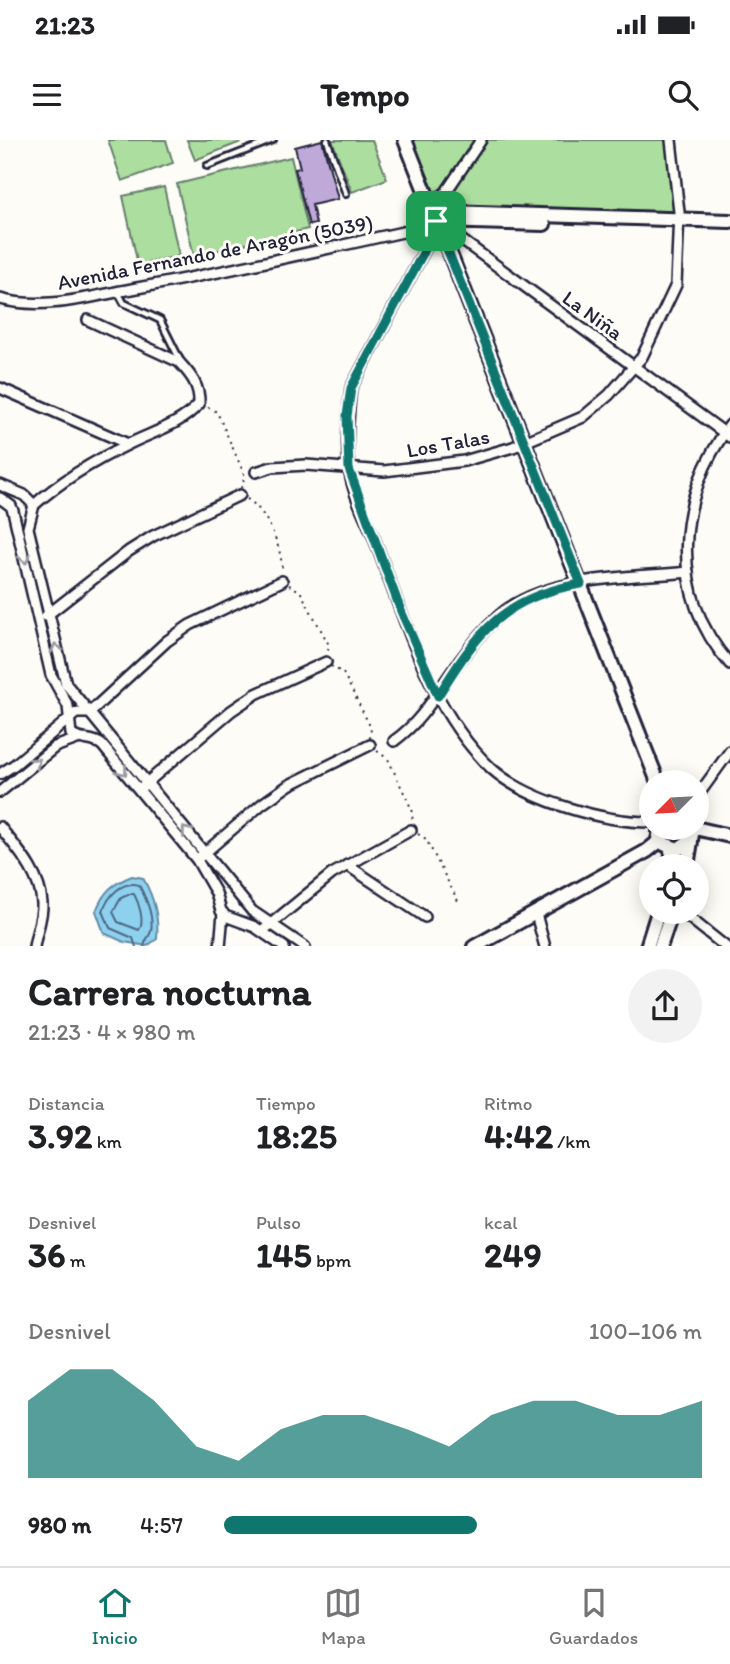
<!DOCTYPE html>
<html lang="es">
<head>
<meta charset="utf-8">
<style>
  body { margin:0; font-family:Itim,sans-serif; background:#f2f2f2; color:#202124; height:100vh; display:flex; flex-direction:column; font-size:26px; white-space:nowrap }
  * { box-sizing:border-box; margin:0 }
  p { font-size:23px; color:#757577 }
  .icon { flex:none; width:38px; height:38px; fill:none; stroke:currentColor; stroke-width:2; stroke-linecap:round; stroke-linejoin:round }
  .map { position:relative; height:806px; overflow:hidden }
  .panel { display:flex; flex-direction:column; background:#fff; flex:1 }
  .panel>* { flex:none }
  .needle { width:46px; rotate:246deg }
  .buttons { position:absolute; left:639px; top:630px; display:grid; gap:14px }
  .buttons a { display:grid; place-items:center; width:70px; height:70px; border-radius:50%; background:#fff; box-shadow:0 4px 18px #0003; font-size:35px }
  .pin { position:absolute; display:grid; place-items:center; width:60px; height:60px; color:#fff; margin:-30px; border-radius:14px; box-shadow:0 4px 10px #0006 }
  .round { display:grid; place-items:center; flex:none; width:74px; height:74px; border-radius:37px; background:#f2f2f2 }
  .summary { display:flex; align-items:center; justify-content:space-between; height:119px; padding:0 28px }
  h1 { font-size:38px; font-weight:700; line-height:52px }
  .figures { display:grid; grid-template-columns:repeat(3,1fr); gap:10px; height:119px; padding:7px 28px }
  .figures div { display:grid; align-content:center }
  .figures b { font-size:35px; font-weight:700 }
  .figures small { font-size:19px; font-weight:400 }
  .figures p { font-size:19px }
  .chart { height:196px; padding:14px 28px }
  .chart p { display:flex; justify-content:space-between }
  .chart svg { width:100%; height:126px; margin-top:7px; fill:#0f766e; opacity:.7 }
  ul { padding:0 28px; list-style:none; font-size:23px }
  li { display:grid; grid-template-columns:112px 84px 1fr; align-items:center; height:52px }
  li i { height:18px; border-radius:9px; background:#0f766e }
  .status { display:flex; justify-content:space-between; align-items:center; height:49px; padding:0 35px; background:#fff; direction:ltr }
  .status svg { height:19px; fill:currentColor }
  header { display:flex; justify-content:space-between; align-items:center; height:91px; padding:0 28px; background:#fff; font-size:32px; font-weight:700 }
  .menu { display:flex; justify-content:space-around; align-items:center; height:98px; border-top:2px solid #e0e0e0; background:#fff; font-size:19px; color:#757577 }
  .menu a { display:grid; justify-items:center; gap:4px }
  .menu .current { color:#0f766e }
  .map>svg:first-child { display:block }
  .green { fill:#acde9f; stroke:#67806d; stroke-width:2 }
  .water { fill:#8ed1ef; stroke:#638ba7; stroke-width:2 }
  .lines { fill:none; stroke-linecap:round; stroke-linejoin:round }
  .shore { stroke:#4d6883; stroke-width:2 }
  .building { fill:#bfa9d8; stroke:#22223b; stroke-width:2 }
  .lane-casing { stroke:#22223b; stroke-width:10 }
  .street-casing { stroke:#22223b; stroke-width:14 }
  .secondary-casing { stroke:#22223b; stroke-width:18 }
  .path { stroke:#22223b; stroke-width:2; stroke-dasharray:2 5; stroke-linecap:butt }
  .lane { stroke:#fdfcf7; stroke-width:4.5 }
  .street { stroke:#fdfcf7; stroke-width:9 }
  .secondary { stroke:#fdfcf7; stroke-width:12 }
  .oneway { stroke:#9a9aa2 }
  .route-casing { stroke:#fff; stroke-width:14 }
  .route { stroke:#0f766e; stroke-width:9 }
  .labels { text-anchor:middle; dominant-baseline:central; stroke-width:6; stroke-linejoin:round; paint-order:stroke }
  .street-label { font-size:21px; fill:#22223b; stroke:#fdfcf7 }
</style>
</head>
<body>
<div class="status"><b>21:23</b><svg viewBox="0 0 49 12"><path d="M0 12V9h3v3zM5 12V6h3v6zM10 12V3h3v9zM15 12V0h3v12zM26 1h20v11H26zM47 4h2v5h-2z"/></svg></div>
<header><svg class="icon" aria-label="menu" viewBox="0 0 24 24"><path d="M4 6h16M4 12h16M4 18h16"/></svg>Tempo<svg class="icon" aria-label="search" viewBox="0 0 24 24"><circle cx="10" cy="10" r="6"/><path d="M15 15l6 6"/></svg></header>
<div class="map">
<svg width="730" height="807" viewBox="0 0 730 807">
  <rect width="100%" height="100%" fill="#fdfcf7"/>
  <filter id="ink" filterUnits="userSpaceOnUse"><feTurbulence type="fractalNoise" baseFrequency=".0143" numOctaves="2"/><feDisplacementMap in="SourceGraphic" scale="14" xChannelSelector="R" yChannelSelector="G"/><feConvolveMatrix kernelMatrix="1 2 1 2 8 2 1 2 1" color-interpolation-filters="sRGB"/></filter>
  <g filter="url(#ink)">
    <!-- green -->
    <g class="green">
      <path d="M 108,0 L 166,0 L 173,23 L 122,41 Z"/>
      <path d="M 187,0 L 246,0 L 195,20 Z"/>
      <path d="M 332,0 L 372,0 L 387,39 L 352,52 Z"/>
      <path d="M 408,0 L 475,0 L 444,47 L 434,52 L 429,50 Z"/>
      <path d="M 485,0 L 668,0 L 674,70 L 671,74 L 453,68 L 449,55 Z"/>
      <path d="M 291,17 L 308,89 L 194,116 L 177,44 Z"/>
      <path d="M 164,47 L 179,116 L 138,125 L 123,56 Z"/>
    </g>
    <!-- water -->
    <path class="water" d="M 132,736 L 143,738 C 154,758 159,776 157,799 L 147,806 L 124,802 L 104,793 L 96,771 C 104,751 112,744 132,736 Z"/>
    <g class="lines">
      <!-- shore -->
      <g class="shore">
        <path d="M 130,754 L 134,754 C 139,763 145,782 139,790 L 118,782 L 113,772 L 121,758 Z"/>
        <path d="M 136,807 L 133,798 L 110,788 L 103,771 C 108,756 122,740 139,745 C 146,758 154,776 151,791 C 149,798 145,799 144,807"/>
      </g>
    </g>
    <!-- building -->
    <path class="building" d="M 322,0 L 338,59 L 312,65 L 316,84 L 309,85 L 295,29 L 300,28 L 295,7 Z"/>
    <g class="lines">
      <defs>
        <g id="lane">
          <path d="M 327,0 L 346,54"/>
          <path d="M 207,26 L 273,0"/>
          <path d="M 118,152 L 124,163 L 160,180 L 181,222"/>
        </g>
        <g id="street">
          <path d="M 481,0 L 442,58 L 429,102 L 351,248 C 348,274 346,302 349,328 C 352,352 365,376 374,398 C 403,475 430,572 492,629 C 528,661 603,682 651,682"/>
          <path d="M 437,82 L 730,297"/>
          <path d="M 0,159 C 45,171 92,156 137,148 C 226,132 314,111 403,92 L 436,81"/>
          <path d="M 0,248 L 128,304"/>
          <path d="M 730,285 C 676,356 668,455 730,524"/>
          <path d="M 256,332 L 272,327 L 306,325 L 384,331 L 464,321 L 513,307 L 583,277 L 609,255 L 642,217 L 676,145 L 679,72 L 671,0"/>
          <path d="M 0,345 L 24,355 L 34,365 L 28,388 L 66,544 L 252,771 L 305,807"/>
          <path d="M 0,358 L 11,366 L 13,371 L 51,535 L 68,566 L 71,594 C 80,602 92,597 102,605 L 197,720 L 216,753 L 221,771 L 225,776 L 255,787 L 284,807"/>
          <path d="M 34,365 C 62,340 94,321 129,304 C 153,292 180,285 199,264 C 200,246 191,235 179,222 L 88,180"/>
          <path d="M 46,476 L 129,411 L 153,396 L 240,355"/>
          <path d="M 394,601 C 427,577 437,550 461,519 C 474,502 492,479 509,468 C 559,435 631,438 688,432"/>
          <path d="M 0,634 L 14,625 L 76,573 L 89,573 L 167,501 L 190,485 L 282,441"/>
          <path d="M 143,646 L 231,571 L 256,554 L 326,522"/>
          <path d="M 0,652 L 55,607 L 77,599"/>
          <path d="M 696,658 L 730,611"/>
          <path d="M 0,687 C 17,709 40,733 42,763 C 43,777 36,793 34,807"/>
          <path d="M 201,716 L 262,664 L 289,645 L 370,605"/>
          <path d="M 347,725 L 425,777"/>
          <path d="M 682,772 L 726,807"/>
          <path d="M 536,774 L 545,807"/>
          <path d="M 266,788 L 332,734 L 411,690"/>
          <path d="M 220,807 L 223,773"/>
        </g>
        <g id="secondary">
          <path d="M 405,0 L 658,642"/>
          <path d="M 436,81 L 448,72 L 730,81"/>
          <path d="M 436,81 L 544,84"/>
          <path d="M 695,688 L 730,696"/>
          <path d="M 659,692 L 664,704 L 678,709 L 691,700 L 693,688"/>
          <path d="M 670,707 L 672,714 L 671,726"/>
          <path d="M 687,726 L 691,701"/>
          <path d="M 474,807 L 647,711 L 657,703 L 659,696"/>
          <path d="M 647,807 L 658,772"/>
          <path d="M 660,807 L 672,772"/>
        </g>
      </defs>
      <!-- lane casing -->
      <use href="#lane" class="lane-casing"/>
      <!-- street casing -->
      <use href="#street" class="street-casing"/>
      <!-- secondary casing -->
      <use href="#secondary" class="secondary-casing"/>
      <!-- path -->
      <g class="path">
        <path d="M 208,267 L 217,272 L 245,336 L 241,348"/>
        <path d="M 247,359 C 267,370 283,410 282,432"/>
        <path d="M 289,445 L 300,451 L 329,505 L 327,513"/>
        <path d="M 331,526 L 343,533 L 371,588 L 370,598"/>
        <path d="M 377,611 L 388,619 L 413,672 L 412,682"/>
        <path d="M 418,694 L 426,699 L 458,761"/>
      </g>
      <!-- lane -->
      <use href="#lane" class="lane"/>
      <!-- street -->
      <use href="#street" class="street"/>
      <!-- secondary -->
      <use href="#secondary" class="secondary"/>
    </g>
    <!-- one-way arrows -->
    <defs><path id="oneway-chevron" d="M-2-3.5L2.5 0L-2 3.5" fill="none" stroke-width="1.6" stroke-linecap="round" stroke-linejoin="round" transform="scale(1.75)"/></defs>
    <g class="oneway">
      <use href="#oneway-chevron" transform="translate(25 419) rotate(77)"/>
      <use href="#oneway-chevron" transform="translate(56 508) rotate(-103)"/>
      <use href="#oneway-chevron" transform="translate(36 622) rotate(-39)"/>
      <use href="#oneway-chevron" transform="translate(123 631) rotate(50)"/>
      <use href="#oneway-chevron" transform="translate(186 691) rotate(-129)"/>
    </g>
  </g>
  <g class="lines" filter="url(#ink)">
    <defs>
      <path id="route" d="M 436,81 L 581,444 C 504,456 477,493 438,556 L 401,471 L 349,329 L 347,276 L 351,248 L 429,102 Z"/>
    </defs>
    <!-- route casing -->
    <use href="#route" class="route-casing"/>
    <!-- route -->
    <use href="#route" class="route"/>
  </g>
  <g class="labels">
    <!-- street labels -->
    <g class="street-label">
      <text transform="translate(215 112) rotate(-11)">Avenida Fernando de Aragón (5039)</text>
      <text transform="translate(593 175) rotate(36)">La Niña</text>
      <text transform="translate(448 303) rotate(-10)">Los Talas</text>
    </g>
  </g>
</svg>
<div class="buttons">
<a><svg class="needle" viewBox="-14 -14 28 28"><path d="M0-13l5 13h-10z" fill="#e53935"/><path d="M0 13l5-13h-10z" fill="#757577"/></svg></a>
<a><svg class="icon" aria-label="locate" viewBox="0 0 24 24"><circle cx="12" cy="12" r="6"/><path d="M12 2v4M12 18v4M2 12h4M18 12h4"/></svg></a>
</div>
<div class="pin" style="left:436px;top:81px;background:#1e9e55"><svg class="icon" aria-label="arrive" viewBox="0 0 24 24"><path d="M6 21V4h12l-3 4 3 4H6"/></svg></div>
</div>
<section class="panel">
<div class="summary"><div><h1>Carrera nocturna</h1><p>21:23 · 4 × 980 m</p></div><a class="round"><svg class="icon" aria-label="share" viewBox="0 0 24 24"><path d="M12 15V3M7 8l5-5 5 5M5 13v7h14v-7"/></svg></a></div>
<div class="figures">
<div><p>Distancia</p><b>3.92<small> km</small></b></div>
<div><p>Tiempo</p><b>18:25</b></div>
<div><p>Ritmo</p><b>4:42<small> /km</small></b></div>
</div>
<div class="figures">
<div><p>Desnivel</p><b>36<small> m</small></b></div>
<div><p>Pulso</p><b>145<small> bpm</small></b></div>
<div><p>kcal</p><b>249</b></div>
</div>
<div class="chart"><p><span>Desnivel</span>100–106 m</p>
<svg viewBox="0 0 160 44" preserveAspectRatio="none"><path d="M0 44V17L10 6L20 6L30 17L40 33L50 38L60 27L70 22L80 22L90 27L100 33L110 22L120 17L130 17L140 22L150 22L160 17V44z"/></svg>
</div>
<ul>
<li><b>980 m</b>4:57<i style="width:53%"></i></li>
</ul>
</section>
<nav class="menu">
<a class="current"><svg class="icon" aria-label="home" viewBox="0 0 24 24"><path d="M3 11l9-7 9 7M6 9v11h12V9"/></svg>Inicio</a>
<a><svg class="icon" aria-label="map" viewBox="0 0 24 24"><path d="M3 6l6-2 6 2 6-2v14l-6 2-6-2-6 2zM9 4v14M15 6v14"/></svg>Mapa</a>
<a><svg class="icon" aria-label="saved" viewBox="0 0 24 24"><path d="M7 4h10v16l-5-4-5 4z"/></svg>Guardados</a>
</nav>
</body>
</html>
